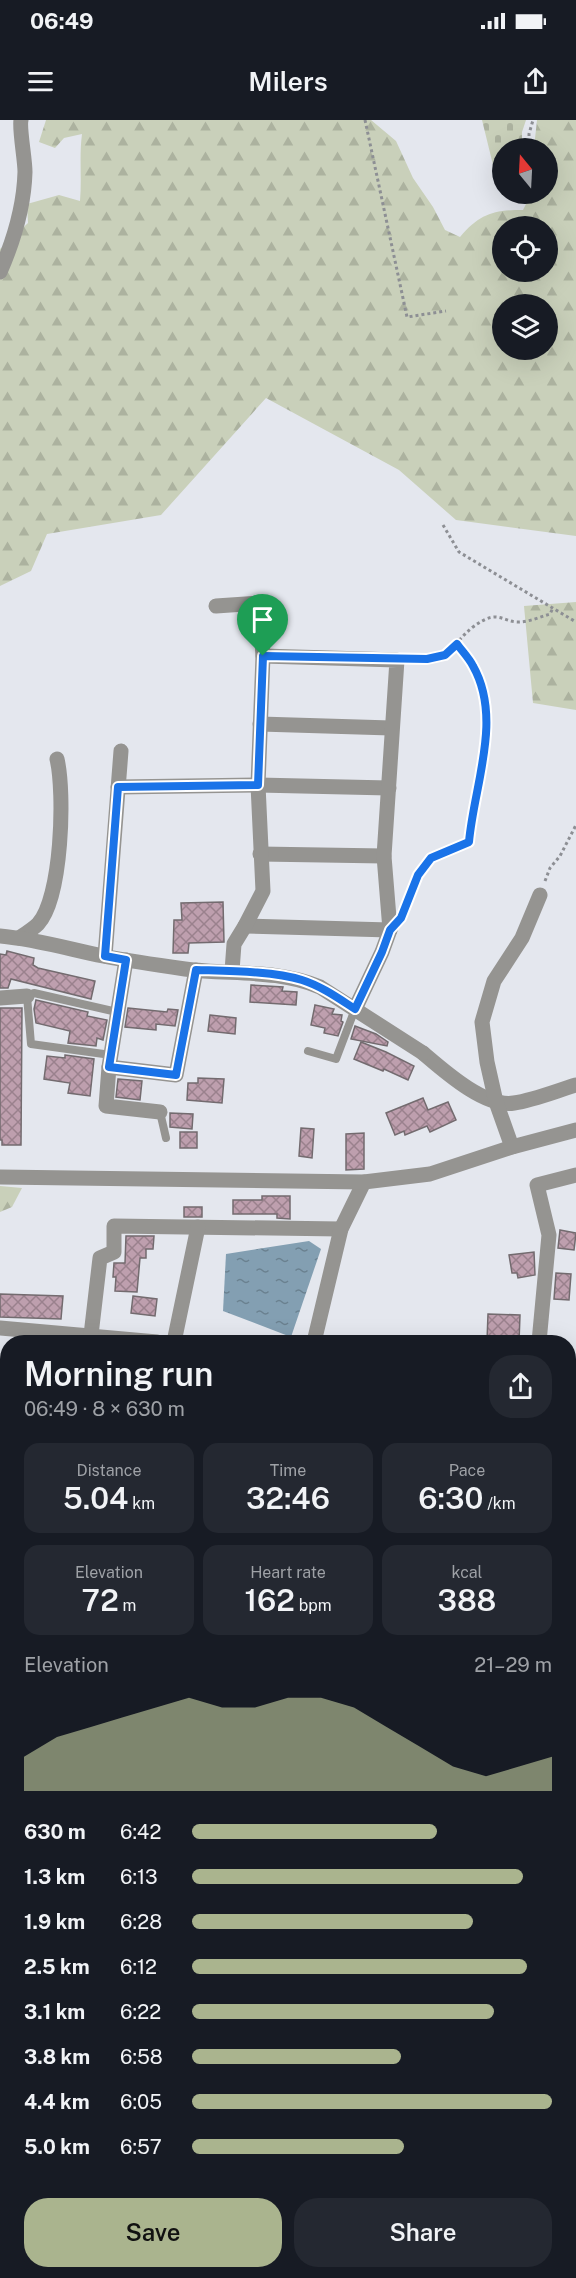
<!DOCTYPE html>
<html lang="en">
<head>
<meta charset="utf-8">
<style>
  body { margin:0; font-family:"Public Sans",sans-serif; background:#242831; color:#f1f3f6; height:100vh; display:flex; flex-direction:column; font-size:22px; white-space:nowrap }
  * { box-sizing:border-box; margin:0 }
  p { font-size:20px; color:#9ea1a6 }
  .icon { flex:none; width:33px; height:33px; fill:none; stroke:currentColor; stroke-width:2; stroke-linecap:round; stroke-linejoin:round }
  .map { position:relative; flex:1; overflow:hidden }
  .details { position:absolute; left:0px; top:1215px; width:576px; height:944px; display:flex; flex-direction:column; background:#171b24; border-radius:24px 24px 0 0; box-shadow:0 6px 24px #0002 }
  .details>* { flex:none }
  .needle { width:39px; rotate:342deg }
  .tools { position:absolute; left:492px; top:18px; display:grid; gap:12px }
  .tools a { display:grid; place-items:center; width:66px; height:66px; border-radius:50%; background:#171b24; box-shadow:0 6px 24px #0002; font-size:30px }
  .pin { position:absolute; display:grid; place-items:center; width:51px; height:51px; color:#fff; margin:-62px -26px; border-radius:50% 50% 50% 0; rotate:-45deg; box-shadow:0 0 6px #0007 }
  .pin .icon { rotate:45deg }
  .round { display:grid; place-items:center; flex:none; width:63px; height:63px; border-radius:24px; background:#242831 }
  .headline { display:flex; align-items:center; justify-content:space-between; height:102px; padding:0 24px }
  h1 { font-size:33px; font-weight:600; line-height:45px }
  .stats { display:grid; grid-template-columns:repeat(3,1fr); gap:9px; height:102px; padding:6px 24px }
  .stats div { display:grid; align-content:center; border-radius:15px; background:#242831; text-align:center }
  .stats b { font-size:30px; font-weight:600 }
  .stats small { font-size:16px; font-weight:400 }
  .stats p { font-size:16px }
  .chart { height:168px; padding:12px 24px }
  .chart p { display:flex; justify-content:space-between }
  .chart svg { width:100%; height:108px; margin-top:6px; fill:#aab48e; opacity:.7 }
  .cta { display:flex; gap:12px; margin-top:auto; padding:12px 24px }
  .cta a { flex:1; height:69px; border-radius:24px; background:#aab48e; color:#111; font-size:24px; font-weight:600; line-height:69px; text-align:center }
  .cta a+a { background:#242831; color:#f1f3f6 }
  ul { padding:0 24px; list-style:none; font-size:20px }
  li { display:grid; grid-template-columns:96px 72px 1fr; align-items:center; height:45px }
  li i { height:15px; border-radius:8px; background:#aab48e }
  .status { display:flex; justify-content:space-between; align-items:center; height:42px; padding:0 30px; background:#171b24; direction:ltr }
  .status svg { height:16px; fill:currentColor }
  header { display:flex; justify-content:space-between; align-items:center; height:78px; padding:0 24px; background:#171b24; font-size:27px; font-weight:600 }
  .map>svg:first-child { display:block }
  .forest { fill:url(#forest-firs); fill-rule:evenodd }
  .cemetery { fill:url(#cemetery-stones) }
  .park { fill:url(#park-crowns) }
  .water { fill:url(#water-ripples) }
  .building { fill:url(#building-cross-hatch); stroke:#736b6f; stroke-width:1.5 }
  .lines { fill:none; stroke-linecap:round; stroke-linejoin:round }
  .path { stroke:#8d8f94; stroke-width:3; stroke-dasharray:3 3; stroke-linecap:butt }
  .service { stroke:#959491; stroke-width:8 }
  .minor { stroke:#959491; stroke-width:15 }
  .tertiary { stroke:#959491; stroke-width:15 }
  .route-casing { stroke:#fff; stroke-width:12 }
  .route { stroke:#1a73e8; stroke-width:8 }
</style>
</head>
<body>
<div class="status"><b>06:49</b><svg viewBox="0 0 49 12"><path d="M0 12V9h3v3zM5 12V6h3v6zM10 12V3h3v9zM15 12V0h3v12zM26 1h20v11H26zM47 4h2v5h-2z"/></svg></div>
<header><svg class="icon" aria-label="menu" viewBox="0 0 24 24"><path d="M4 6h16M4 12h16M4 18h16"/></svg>Milers<svg class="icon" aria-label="share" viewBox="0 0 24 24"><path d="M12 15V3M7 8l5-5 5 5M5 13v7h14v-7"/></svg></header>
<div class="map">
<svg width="576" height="2158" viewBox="0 0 576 2158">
  <defs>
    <pattern id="forest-firs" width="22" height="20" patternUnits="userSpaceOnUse" patternTransform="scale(1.5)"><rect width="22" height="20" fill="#c9d0ba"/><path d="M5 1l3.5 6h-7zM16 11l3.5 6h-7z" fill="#acb29f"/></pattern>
    <pattern id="cemetery-stones" width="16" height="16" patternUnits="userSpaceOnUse" patternTransform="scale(1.5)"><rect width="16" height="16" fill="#c9d0ba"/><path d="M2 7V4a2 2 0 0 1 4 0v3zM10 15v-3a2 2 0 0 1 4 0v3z" fill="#acb29f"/></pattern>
    <pattern id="park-crowns" width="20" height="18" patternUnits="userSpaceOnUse" patternTransform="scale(1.5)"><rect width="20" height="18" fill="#c9d0ba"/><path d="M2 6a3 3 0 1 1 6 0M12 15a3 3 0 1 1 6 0" fill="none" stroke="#acb29f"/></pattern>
    <pattern id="water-ripples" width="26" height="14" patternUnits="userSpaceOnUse" patternTransform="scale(1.5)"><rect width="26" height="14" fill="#839fb2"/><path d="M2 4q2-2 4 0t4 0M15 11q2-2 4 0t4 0" fill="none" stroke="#6a8190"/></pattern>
    <pattern id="building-cross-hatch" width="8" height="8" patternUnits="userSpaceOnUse" patternTransform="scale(1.5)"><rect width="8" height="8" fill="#be9fae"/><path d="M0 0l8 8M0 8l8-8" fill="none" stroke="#9a818d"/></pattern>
  </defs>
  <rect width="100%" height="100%" fill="#e4e7ee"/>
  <!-- forest -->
  <g class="forest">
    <path d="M 46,0 L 371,0 L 396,21 L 413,58 L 433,87 L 445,110 L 460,117 C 480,94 493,90 523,90 L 531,74 L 548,74 L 548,28 L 534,28 L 537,0 L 576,0 L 576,416 L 456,400 L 399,350 L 266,278 L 161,395 L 47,414 L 31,451 L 0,466 L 0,129 L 28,103 L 27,84 L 59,75 L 80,81 C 82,58 79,36 82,14 L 64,18 L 55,28 L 39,22 ZM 502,106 L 548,106 L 548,152 L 502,152 ZM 502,184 L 548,184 L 548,230 L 502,230 Z"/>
    <path d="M 576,482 L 576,590 L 533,583 L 524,486 Z"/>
    <path d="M 0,1066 L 22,1068 L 12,1087 L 0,1092 Z"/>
    <path d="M 4,1478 L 8,1479 L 8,1753 L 0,1754 L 0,1481 Z"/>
    <path d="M 569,1684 L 576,1689 L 576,1733 L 569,1739 Z"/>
    <path d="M 576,1814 L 576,2158 L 171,2158 L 173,2151 L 568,2151 L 568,1825 Z"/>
  </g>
  <!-- cemetery -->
  <path class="cemetery" d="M 482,0 L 526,0 L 522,12 L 522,28 L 502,28 L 502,47 L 493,45 Z"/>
  <!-- park -->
  <path class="park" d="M 7,2059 L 8,2151 L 142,2151 L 140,2158 L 0,2158 L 0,2060 Z"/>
  <!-- water -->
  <path class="water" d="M 309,1121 L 321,1129 L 291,1217 L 223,1191 L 226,1134 Z"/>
  <!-- building -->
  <g class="building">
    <path d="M 223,782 L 224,822 L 189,823 L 188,833 L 173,833 L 174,800 L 182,800 L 181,783 Z"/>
    <path d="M 7,831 L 34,838 L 33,845 L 38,848 L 95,861 L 91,879 L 11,859 L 8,868 L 0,868 L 0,834 L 6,835 Z"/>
    <path d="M 251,865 L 283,867 L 282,871 L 297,872 L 296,885 L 250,882 Z"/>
    <path d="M 36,880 L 88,892 L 87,896 L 107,900 L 103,920 L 97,918 L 96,926 L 68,923 L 70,911 L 36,903 L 34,889 Z"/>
    <path d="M 315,885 L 334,889 L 332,894 L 342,895 L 341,901 L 343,902 L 338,916 L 324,913 L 325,908 L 311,905 Z"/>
    <path d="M 0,888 L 22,888 L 21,1025 L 2,1025 L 2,1020 L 0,1020 Z"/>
    <path d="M 128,888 L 167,892 L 168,889 L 178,890 L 175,906 L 156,904 L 156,910 L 125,907 Z"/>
    <path d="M 210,895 L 236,898 L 235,914 L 208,911 Z"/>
    <path d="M 355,906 L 376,914 L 388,922 L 387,926 L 351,919 Z"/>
    <path d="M 361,922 L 386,932 L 414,946 L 408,960 L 384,949 L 383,951 L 354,939 Z"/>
    <path d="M 65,935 L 94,939 L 90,976 L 68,973 L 70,963 L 44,959 L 47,936 L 65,938 Z"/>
    <path d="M 198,958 L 224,959 L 222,983 L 187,980 L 188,963 L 198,963 Z"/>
    <path d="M 118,959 L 142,961 L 140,980 L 116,977 Z"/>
    <path d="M 423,978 L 428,990 L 448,982 L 456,1000 L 430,1012 L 427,1006 L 405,1015 L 404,1011 L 395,1015 L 386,993 Z"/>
    <path d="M 170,993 L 193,994 L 192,1009 L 170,1007 Z"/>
    <path d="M 301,1008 L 314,1009 L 312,1038 L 299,1036 Z"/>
    <rect x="180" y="1012" width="17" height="16"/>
    <path d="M 364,1013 L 364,1049 L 346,1050 L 346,1014 Z"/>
    <path d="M 262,1076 L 290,1076 L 290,1099 L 277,1098 L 277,1094 L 233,1094 L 233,1080 L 262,1080 Z"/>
    <rect x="184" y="1087" width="18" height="10"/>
    <path d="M 560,1110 L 576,1113 L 574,1130 L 558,1128 Z"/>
    <path d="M 126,1116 L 154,1116 L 153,1129 L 146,1129 L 146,1138 L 140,1138 L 137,1172 L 115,1171 L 116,1157 L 113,1157 L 114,1143 L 125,1143 Z"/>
    <path d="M 534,1132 L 535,1155 L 518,1158 L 517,1153 L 512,1153 L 509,1135 Z"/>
    <path d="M 556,1153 L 571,1154 L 569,1180 L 554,1179 Z"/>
    <path d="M 0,1174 L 63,1176 L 61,1199 L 0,1197 Z"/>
    <path d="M 133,1176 L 157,1179 L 155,1196 L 131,1193 Z"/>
    <path d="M 488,1194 L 520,1195 L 519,1222 L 487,1221 Z"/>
  </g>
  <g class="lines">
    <!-- path -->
    <g class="path">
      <path d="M 365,0 L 407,197 L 446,191"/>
      <path d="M 529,28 L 529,14 L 533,0"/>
      <path d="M 443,405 L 459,432 L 576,502"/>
      <path d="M 411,538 C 460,541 451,516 486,499 C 499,493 506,502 518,502 C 529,502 540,497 550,494 L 553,488"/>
      <path d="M 545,761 L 550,748 L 560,736 L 576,705"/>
      <path d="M 404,790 L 418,755 L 431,738 L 469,722 C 474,666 503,599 473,546 C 469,538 462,531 457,524"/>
      <path d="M 568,1757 L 576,1750"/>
    </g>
    <!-- service -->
    <g class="service">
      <path d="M 308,931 L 336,939 L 355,889"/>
      <path d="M 111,935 L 31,924 L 27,876 L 34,873 L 117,892"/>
      <path d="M 160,992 L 166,1018"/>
      <path d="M 0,1409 L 8,1421"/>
    </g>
    <!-- minor -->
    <g class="minor">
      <path d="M 0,152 C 14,120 24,87 25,52 C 25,39 19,8 21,0"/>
      <path d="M 216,486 L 259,483 L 263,536"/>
      <path d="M 260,604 L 391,608"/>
      <path d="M 118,667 L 258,665 L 389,668"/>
      <path d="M 260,734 L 384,736"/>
      <path d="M 245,806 L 390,810"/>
      <path d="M 19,818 C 25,814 33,809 38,804 C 62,778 65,673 57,639"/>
      <path d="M 105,836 L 121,631"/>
      <path d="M 126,840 L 109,947 L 106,986 L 160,992"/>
      <path d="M 232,851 L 234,824 L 245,806 L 263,771 L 258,665 L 263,536 L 397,540 L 384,736 L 390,810 L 382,832 L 355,889"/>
      <path d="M 0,878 L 27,876"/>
      <path d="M 423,933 C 443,950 485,988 514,983 C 534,980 556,971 576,965"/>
      <path d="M 109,947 L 176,955 L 196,850"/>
      <path d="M 512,1027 L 496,982 L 487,942 L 482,902 L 494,861 L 522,818 L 540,775"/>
      <path d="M 0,1208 L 157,1222"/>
      <path d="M 91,1215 L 100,1138 L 114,1132 L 114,1106 L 341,1109"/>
      <path d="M 174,1222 L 198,1107"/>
      <path d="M 314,1222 L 341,1109 L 364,1062"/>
      <path d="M 539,1222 L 549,1115 L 537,1065 L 576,1055"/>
      <path d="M 0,1288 L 8,1296"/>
      <path d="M 568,1339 L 576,1344"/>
      <path d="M 568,1380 L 576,1368"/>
      <path d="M 568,1526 L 576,1514"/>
      <path d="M 568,1571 L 576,1574"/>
    </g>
    <!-- tertiary -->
    <g class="tertiary">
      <path d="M 0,816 C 35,819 69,829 103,836 C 130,841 157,845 185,849 C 230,855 277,849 320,867 L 423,933"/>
      <path d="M 0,1057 L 364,1062 L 430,1054 L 512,1027 L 576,1010"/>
      <path d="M 0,1823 L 8,1827"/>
      <path d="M 156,2158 L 158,2151"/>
    </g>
  </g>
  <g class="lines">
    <defs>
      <path id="route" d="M 457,524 C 462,531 469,538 473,546 C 503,599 474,665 469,722 L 431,738 L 418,755 L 401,798 L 390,810 L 382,832 L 355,889 C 338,878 321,866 302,860 C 273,851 227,851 196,850 L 176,955 L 109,947 L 126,840 L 105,836 L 118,667 L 258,665 L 263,536 L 427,539 L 445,535 Z"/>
    </defs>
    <!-- route casing -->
    <use href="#route" class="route-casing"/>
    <!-- route -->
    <use href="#route" class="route"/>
  </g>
</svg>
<div class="tools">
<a><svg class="needle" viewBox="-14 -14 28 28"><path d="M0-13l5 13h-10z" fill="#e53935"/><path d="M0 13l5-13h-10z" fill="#9ea1a6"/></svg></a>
<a><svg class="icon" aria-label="locate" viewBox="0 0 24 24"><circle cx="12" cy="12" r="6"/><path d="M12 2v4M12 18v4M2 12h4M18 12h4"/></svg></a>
<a><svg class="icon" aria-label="layers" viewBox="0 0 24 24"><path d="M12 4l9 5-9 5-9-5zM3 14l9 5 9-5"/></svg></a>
</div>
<div class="pin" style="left:263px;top:536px;background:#1e9e55"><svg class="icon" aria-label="arrive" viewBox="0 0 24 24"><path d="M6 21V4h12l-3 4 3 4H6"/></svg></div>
<section class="details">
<div class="headline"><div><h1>Morning run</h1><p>06:49 · 8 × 630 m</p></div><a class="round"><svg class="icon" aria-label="share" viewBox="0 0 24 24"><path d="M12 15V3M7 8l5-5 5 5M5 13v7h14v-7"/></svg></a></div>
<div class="stats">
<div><p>Distance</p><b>5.04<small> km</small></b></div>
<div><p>Time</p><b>32:46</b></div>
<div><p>Pace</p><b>6:30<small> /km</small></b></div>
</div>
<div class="stats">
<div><p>Elevation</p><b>72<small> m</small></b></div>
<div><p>Heart rate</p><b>162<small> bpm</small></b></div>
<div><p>kcal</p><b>388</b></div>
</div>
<div class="chart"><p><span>Elevation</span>21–29 m</p>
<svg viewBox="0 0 160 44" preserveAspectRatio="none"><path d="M0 44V30L10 22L20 18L30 14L40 10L50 6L60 10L70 10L80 6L90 6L100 10L110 18L120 26L130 34L140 38L150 34L160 30V44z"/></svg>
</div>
<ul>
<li><b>630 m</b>6:42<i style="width:68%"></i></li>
<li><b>1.3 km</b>6:13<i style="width:92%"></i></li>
<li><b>1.9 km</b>6:28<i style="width:78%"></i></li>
<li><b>2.5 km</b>6:12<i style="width:93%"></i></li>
<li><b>3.1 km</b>6:22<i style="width:84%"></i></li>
<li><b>3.8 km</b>6:58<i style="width:58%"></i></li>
<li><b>4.4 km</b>6:05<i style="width:100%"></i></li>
<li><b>5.0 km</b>6:57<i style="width:59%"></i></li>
</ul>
<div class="cta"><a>Save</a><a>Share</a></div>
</section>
</div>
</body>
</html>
